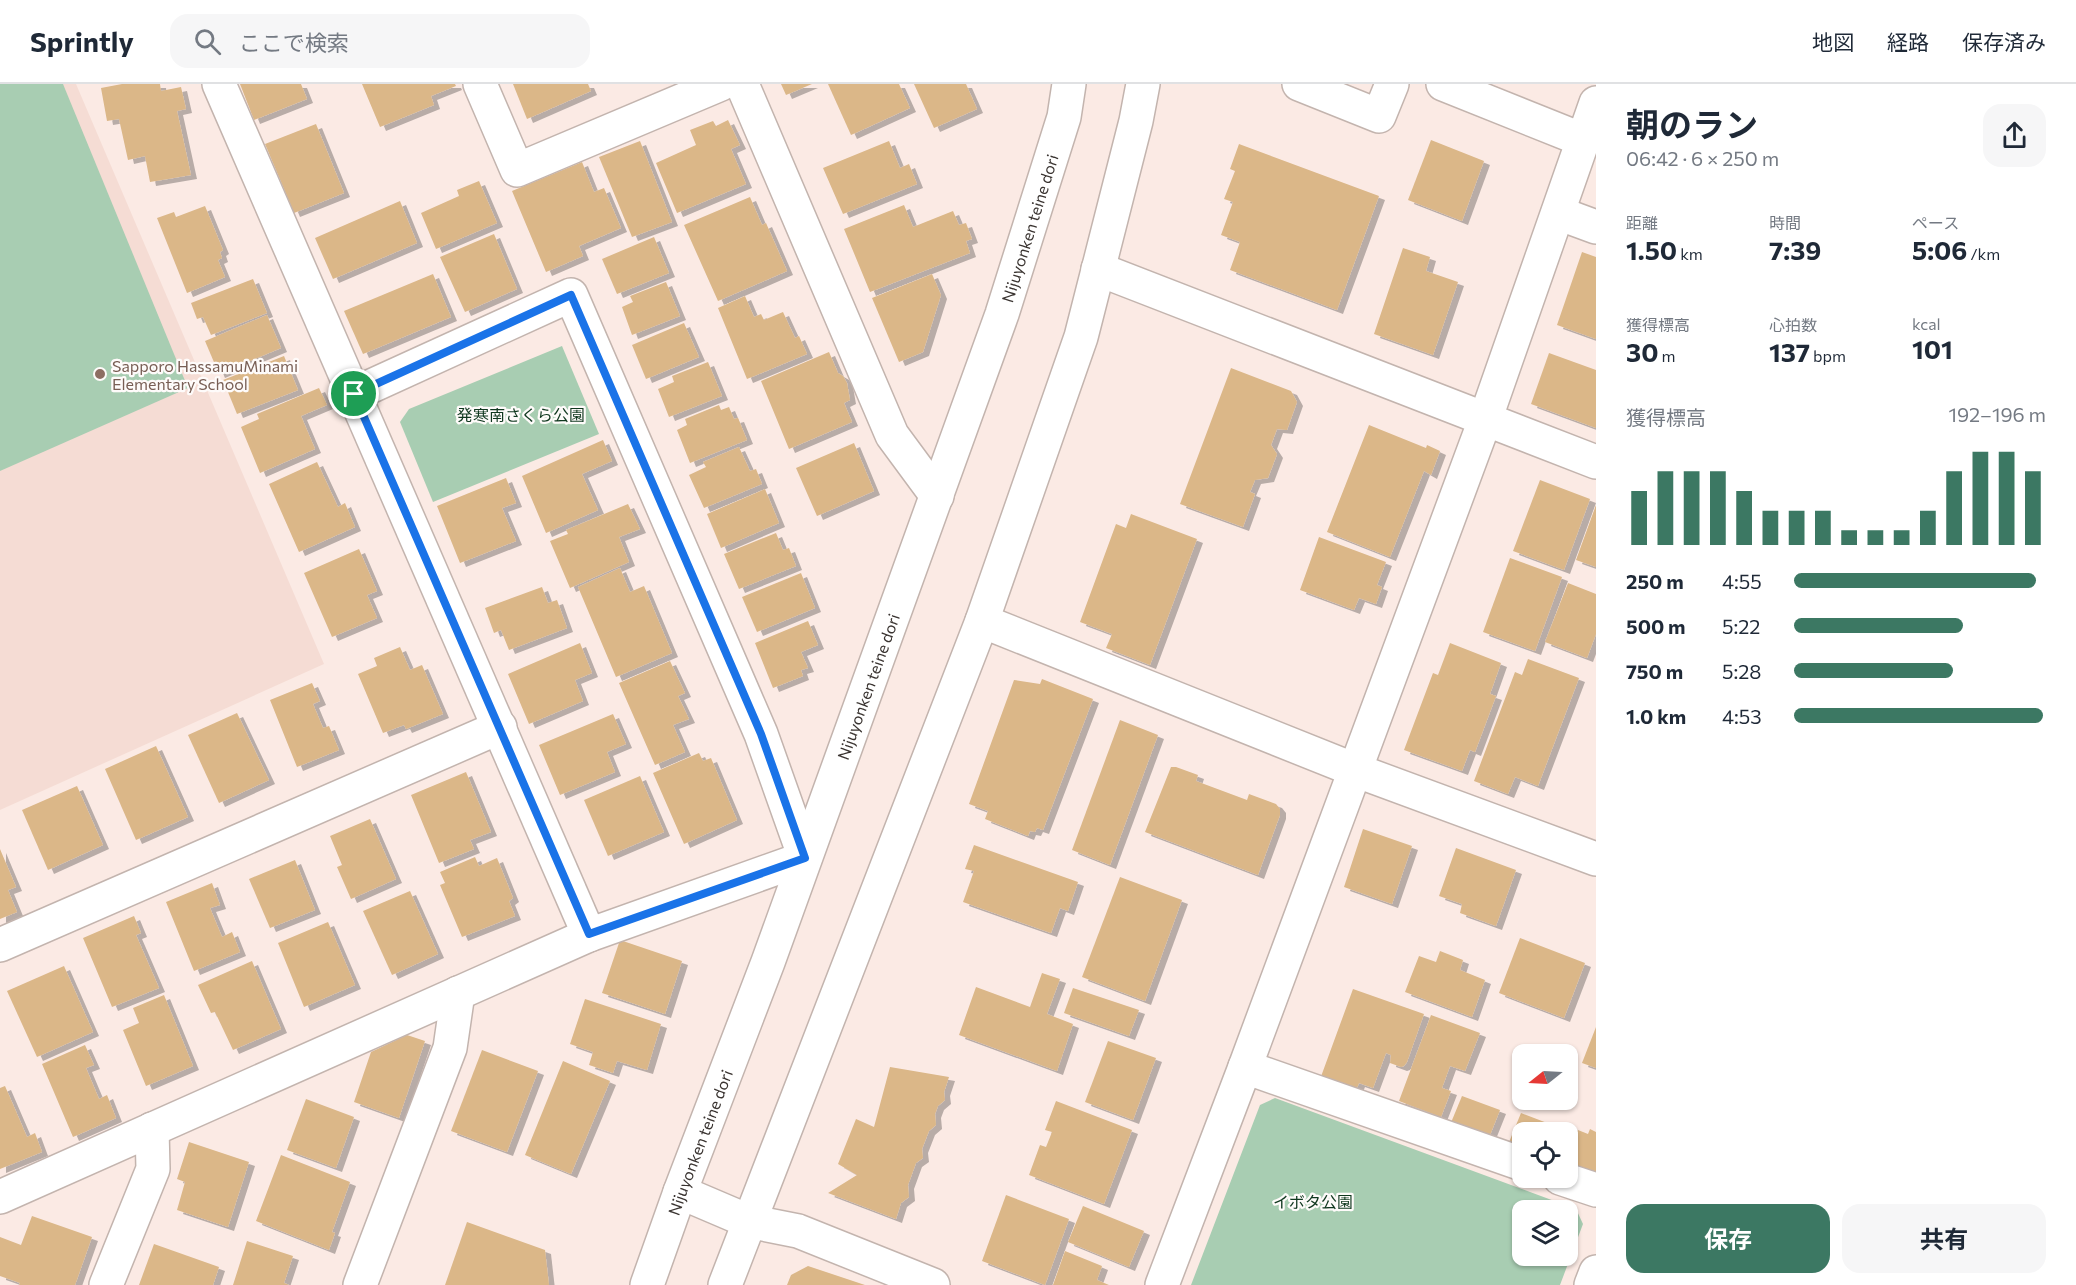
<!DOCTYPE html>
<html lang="ja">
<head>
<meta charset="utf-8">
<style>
  body { margin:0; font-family:Commissioner,"Noto Sans JP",sans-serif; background:#f6f6f7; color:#1f2937; height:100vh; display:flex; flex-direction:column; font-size:22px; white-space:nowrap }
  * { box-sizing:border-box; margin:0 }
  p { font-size:20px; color:#747a83 }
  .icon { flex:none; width:33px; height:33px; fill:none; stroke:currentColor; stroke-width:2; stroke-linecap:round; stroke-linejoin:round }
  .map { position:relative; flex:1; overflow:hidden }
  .panel { display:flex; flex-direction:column; background:#fff; width:480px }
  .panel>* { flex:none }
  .needle { width:39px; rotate:252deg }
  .controls { position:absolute; left:1512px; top:960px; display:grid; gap:12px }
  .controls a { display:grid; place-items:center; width:66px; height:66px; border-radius:12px; background:#fff; box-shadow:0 2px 4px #0004; font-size:30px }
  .pin { position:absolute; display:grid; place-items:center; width:51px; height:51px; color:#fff; margin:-26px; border:3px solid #fff; border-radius:50%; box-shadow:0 2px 6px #0007 }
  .round { display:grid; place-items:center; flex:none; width:63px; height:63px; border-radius:18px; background:#f6f6f7 }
  .head { display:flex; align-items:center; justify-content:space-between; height:102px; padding:0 30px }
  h1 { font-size:33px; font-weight:700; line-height:45px }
  .figures { display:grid; grid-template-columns:repeat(3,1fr); gap:9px; height:102px; padding:6px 30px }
  .figures div { display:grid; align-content:center }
  .figures b { font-size:26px; font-weight:700 }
  .figures small { font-size:16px; font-weight:400 }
  .figures p { font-size:16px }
  .chart { height:168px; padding:12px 30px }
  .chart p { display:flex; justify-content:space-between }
  .chart svg { width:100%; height:108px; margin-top:6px; stroke:#3c7863; stroke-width:6 }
  .primary-button { display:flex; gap:12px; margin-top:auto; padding:12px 30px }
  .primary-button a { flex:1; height:69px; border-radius:18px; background:#3c7863; color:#fff; font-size:24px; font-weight:700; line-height:69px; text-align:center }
  .primary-button a+a { background:#f6f6f7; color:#1f2937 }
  ul { padding:0 30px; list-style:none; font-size:20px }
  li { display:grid; grid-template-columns:96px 72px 1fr; align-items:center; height:45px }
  li i { height:15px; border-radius:8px; background:#3c7863 }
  header { display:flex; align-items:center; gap:36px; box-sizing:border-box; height:84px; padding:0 30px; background:#fff; border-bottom:2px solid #e0e1e3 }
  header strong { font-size:28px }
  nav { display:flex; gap:33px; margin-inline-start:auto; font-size:21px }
  .search { width:420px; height:54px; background:#f6f6f7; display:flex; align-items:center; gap:15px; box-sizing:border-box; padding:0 21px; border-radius:18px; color:#747a83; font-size:22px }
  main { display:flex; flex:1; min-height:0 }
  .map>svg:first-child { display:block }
  .built { fill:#f5dcd4 }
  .green { fill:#a8cdb2; fill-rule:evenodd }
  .building { fill:#dbb788; filter:url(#shadow) }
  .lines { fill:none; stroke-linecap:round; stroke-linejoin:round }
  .minor-casing { stroke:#c3b4ae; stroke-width:36 }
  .minor { stroke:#fff; stroke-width:33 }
  .route-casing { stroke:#fff; stroke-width:12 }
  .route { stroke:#1a73e8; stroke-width:8 }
  .education-dot { fill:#8d6e63; stroke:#fefbfa; stroke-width:2 }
  .labels { text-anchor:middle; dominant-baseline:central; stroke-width:4.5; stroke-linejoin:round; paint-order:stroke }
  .street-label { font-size:16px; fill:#3a3431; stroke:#fefbfa }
  .education-label { font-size:16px; fill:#785e54; stroke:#fefbfa; text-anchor:start }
  .park-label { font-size:16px; fill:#0f371e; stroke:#fefbfa }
</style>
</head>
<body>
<header>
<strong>Sprintly</strong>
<div class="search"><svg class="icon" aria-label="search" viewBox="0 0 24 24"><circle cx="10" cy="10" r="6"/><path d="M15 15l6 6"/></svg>ここで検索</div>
<nav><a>地図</a><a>経路</a><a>保存済み</a></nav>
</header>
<main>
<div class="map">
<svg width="1596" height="1201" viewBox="0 0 1596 1201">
  <defs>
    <filter id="shadow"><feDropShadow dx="6" dy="4" stdDeviation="0" flood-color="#0004"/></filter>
  </defs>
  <rect width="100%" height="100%" fill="#fbeae4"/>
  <!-- built -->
  <path class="built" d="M 0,0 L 76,0 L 324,580 L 0,726 Z"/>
  <!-- green -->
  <g class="green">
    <path d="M 0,0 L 63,0 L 188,304 L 0,387 Z"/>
    <path d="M 562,262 L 599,350 L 433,418 L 400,338 L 409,325 Z"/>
    <path d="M 1275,1014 L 1576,1125 L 1583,1140 L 1560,1201 L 1191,1201 L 1260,1021 ZM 1568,1126 L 1568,1172 L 1522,1172 L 1522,1126 Z"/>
  </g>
  <!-- building -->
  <g class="building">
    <path d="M 122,0 L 160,0 L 161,7 L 181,3 L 186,25 L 177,27 L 191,91 L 150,98 L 145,72 L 128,76 L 119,35 L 107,37 L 101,4 Z"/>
    <path d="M 240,0 L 301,0 L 307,15 L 254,36 Z"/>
    <path d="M 362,0 L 455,0 L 456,2 L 431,12 L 434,21 L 380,43 Z"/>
    <path d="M 513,0 L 588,0 L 591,7 L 527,35 Z"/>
    <path d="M 781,0 L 812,0 L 786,11 Z"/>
    <path d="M 828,0 L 899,0 L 910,24 L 851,51 Z"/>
    <path d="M 914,0 L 966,0 L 977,25 L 934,44 Z"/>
    <path d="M 728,36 L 740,61 L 731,65 L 746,100 L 677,129 L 656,79 L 696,61 L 690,46 L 713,37 L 716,42 Z"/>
    <path d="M 316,40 L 344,109 L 294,129 L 265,60 Z"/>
    <path d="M 1431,56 L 1484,77 L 1462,137 L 1408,116 Z"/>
    <path d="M 640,57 L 672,138 L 632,153 L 599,73 Z"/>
    <path d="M 889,57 L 900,84 L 909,80 L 917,100 L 843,130 L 823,84 Z"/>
    <path d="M 1239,60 L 1379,112 L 1337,226 L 1230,186 L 1240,158 L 1221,151 L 1233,118 L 1224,115 L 1235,87 L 1230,85 Z"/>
    <path d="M 582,78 L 594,108 L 604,104 L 621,144 L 579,162 L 583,172 L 546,188 L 512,107 Z"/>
    <path d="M 479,97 L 497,139 L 436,165 L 421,129 L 459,112 L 457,106 Z"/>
    <path d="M 750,113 L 762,141 L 766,139 L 787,187 L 718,217 L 684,141 Z"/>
    <path d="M 400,117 L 417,159 L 333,195 L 315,154 Z"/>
    <path d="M 904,121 L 913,143 L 953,127 L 959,141 L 966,139 L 972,155 L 966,157 L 970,169 L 870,208 L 844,145 Z"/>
    <path d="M 205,122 L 223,166 L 220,168 L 222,174 L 218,176 L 225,193 L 187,209 L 157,134 L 174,128 L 176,133 Z"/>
    <path d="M 494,150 L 517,205 L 465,228 L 440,173 Z"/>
    <path d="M 654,153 L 669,189 L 617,210 L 602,175 Z"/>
    <path d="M 1403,164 L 1430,173 L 1426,187 L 1458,198 L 1433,271 L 1374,250 Z"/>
    <path d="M 1582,168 L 1596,173 L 1596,255 L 1557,241 Z"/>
    <path d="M 433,190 L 451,233 L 363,270 L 344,227 Z"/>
    <path d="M 932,190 L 941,211 L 923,268 L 899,278 L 872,214 Z"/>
    <path d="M 253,195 L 267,229 L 211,251 L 203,233 L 197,235 L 191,219 Z"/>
    <path d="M 666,198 L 680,232 L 632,251 L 622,223 L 633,218 L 630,212 Z"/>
    <path d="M 745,212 L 754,233 L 761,230 L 764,236 L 783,228 L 795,254 L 799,252 L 807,270 L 747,295 L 718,224 Z"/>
    <path d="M 267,231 L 281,264 L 219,290 L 205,257 Z"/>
    <path d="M 684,239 L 699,273 L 646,295 L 632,261 Z"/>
    <path d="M 829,268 L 838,289 L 843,292 L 847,299 L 850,316 L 844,319 L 852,338 L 789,365 L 761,297 Z"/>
    <path d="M 1549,269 L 1596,286 L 1596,344 L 1531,320 Z"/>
    <path d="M 284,272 L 298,306 L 237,330 L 223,296 Z"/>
    <path d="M 708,278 L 722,312 L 669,333 L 658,305 L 674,298 L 672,292 Z"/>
    <path d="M 1231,284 L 1291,307 L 1297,318 L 1287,346 L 1277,345 L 1271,361 L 1277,370 L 1268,394 L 1255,396 L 1250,408 L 1255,410 L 1243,443 L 1180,420 Z"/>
    <path d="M 319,304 L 327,321 L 301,332 L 315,365 L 260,389 L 241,343 L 259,335 L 257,330 Z"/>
    <path d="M 719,321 L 721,326 L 729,323 L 734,335 L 738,334 L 747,356 L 690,379 L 677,346 L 687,341 L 685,335 Z"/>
    <path d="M 1369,341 L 1426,364 L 1427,361 L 1440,367 L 1431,391 L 1424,387 L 1390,473 L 1327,448 Z"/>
    <path d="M 603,356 L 612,377 L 582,390 L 598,426 L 546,449 L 522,392 Z"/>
    <path d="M 854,359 L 874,407 L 817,432 L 796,384 Z"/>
    <path d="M 739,363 L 750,387 L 756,385 L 762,400 L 704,424 L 689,391 L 706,383 L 703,378 Z"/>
    <path d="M 317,378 L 338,423 L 345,419 L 355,443 L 299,468 L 269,400 Z"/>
    <path d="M 506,394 L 516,419 L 502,424 L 516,457 L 460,479 L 437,422 Z"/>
    <path d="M 1540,396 L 1590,415 L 1564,486 L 1513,467 Z"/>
    <path d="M 765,405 L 779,439 L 721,464 L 707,430 Z"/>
    <path d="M 628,420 L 640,445 L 619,453 L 629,478 L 570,504 L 550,457 L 568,450 L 566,446 Z"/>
    <path d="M 1596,421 L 1596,483 L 1576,476 Z"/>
    <path d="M 1131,430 L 1197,455 L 1150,581 L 1106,564 L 1112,550 L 1080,538 L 1116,440 L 1126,444 Z"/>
    <path d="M 776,449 L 783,466 L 789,464 L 796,482 L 739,505 L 724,470 Z"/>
    <path d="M 1319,453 L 1386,478 L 1377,501 L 1382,503 L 1376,520 L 1359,514 L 1354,526 L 1300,506 Z"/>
    <path d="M 359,465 L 377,507 L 367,511 L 377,534 L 332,553 L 304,489 Z"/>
    <path d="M 1510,474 L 1562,493 L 1535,567 L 1483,548 Z"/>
    <path d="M 620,484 L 630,508 L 644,502 L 672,569 L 616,593 L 578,503 Z"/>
    <path d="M 801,489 L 815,524 L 757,548 L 742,513 Z"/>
    <path d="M 1568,499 L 1596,510 L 1596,550 L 1587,574 L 1545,558 Z"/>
    <path d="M 542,503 L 548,519 L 557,516 L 567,544 L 509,566 L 501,546 L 494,549 L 485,524 Z"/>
    <path d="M 808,537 L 818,561 L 801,568 L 808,584 L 801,586 L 803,592 L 773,604 L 755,559 Z"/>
    <path d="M 580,559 L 592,589 L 575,596 L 583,617 L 529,640 L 508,590 Z"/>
    <path d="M 1450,559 L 1501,579 L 1490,610 L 1496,612 L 1475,668 L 1470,666 L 1462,687 L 1404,666 L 1433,589 L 1438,591 Z"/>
    <path d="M 400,563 L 410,586 L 422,581 L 443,630 L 406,645 L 404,641 L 383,649 L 358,590 L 377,582 L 374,574 Z"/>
    <path d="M 1528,575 L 1579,594 L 1538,702 L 1515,693 L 1508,710 L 1474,697 L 1515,588 L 1522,591 Z"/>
    <path d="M 670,577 L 685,609 L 678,612 L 689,635 L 673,641 L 685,668 L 655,681 L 619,599 Z"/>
    <path d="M 1042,595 L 1093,615 L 1043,746 L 1037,744 L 1035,748 L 1030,747 L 1028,752 L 985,735 L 988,727 L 969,720 L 1014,596 L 1040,600 Z"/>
    <path d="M 312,599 L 320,617 L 313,620 L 323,644 L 329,642 L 339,666 L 297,683 L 270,616 Z"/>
    <path d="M 237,629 L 269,696 L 219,719 L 188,651 Z"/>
    <path d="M 613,630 L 626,660 L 607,668 L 615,688 L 560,711 L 539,661 Z"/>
    <path d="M 1120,636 L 1158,651 L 1110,781 L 1072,766 Z"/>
    <path d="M 156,662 L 188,733 L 136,756 L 105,685 Z"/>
    <path d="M 699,669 L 703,677 L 711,674 L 737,736 L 684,760 L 653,689 Z"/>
    <path d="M 1171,683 L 1176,683 L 1198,691 L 1196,697 L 1247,716 L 1249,710 L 1276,720 L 1280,725 L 1280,731 L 1258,791 L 1145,748 Z"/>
    <path d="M 466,688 L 491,748 L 470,756 L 474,765 L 439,779 L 411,711 Z"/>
    <path d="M 640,692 L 664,748 L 608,772 L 584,716 Z"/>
    <path d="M 77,702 L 103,761 L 48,786 L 22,726 Z"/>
    <path d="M 370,735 L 396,795 L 351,815 L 337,783 L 342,781 L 330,752 Z"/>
    <path d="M 1363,745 L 1412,762 L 1392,820 L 1344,803 Z"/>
    <path d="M 974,761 L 1078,798 L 1068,827 L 1060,824 L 1051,849 L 963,818 L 974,787 L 965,785 Z"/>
    <path d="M 1456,764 L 1516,786 L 1496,842 L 1460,829 L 1462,820 L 1439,812 Z"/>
    <path d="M 0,765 L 16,803 L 8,806 L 17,828 L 0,835 Z"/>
    <path d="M 475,773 L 479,782 L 497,774 L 513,814 L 509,817 L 515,832 L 462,853 L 440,801 L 445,799 L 440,788 Z"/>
    <path d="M 295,776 L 315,826 L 270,844 L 249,795 Z"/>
    <path d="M 1120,793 L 1182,816 L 1145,917 L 1082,893 Z"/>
    <path d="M 212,799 L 220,821 L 210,824 L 222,853 L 232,848 L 240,868 L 194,887 L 166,818 Z"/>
    <path d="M 410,807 L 438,870 L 392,891 L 363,827 Z"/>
    <path d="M 134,832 L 141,849 L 136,851 L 159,904 L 112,923 L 83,854 Z"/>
    <path d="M 328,838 L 355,901 L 304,923 L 278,859 Z"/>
    <path d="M 1520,854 L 1585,879 L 1564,934 L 1499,909 Z"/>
    <path d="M 620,856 L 682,877 L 665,930 L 602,909 Z"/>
    <path d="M 1440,867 L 1463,876 L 1460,886 L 1485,896 L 1472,933 L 1405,908 L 1419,872 L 1436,878 Z"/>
    <path d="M 252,877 L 281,945 L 233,966 L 215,928 L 211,929 L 198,901 Z"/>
    <path d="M 64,882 L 93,948 L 37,973 L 7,907 Z"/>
    <path d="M 1042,889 L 1060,895 L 1047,930 L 1073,940 L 1057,987 L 959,951 L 976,903 L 1030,923 Z"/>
    <path d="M 1073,904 L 1139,926 L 1129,952 L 1064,929 Z"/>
    <path d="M 1353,905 L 1424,930 L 1407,978 L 1404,982 L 1401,983 L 1390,979 L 1391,971 L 1386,969 L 1373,1004 L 1359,999 L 1354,1011 L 1319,998 Z"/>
    <path d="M 164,911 L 193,982 L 146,1002 L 123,946 L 139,939 L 133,924 Z"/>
    <path d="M 585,915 L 661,940 L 647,986 L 617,977 L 613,989 L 589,981 L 593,968 L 570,960 Z"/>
    <path d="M 1431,931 L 1480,949 L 1465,987 L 1450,982 L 1442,1004 L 1451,1007 L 1441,1033 L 1399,1017 Z"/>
    <path d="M 1596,943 L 1596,984 L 1582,979 Z"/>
    <path d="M 407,951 L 425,957 L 399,1034 L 354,1018 L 371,968 Z"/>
    <path d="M 1108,957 L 1156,974 L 1133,1036 L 1085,1018 Z"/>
    <path d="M 85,961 L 94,981 L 86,984 L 99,1015 L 107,1011 L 116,1034 L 73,1053 L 42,980 Z"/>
    <path d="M 482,966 L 538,987 L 507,1068 L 451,1047 Z"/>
    <path d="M 563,977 L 610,997 L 571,1090 L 525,1071 Z"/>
    <path d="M 890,983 L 949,993 L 944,1008 L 945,1016 L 938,1022 L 935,1030 L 936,1041 L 929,1047 L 922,1065 L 923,1074 L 916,1079 L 908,1101 L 909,1113 L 901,1119 L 896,1135 L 828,1109 L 857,1091 L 838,1080 L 856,1035 L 874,1043 Z"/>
    <path d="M 5,1002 L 27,1053 L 35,1049 L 42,1068 L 0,1085 L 0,1004 Z"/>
    <path d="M 1462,1012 L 1500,1026 L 1488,1056 L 1450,1041 Z"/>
    <path d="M 306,1015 L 354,1033 L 336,1084 L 287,1066 Z"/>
    <path d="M 1056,1017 L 1132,1046 L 1104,1120 L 1029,1091 L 1040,1061 L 1046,1063 L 1052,1048 L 1045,1046 Z"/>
    <path d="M 1521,1029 L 1576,1050 L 1578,1046 L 1588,1050 L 1590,1045 L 1596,1048 L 1596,1089 L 1568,1092 L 1568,1048 L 1522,1048 L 1522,1074 L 1505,1068 Z"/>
    <path d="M 189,1058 L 249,1078 L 228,1143 L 177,1126 L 185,1098 L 177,1095 Z"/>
    <path d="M 281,1071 L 350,1098 L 332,1148 L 335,1149 L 329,1166 L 256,1137 Z"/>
    <path d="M 1006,1111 L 1069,1135 L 1045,1201 L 982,1177 Z"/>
    <path d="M 1083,1122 L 1144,1147 L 1129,1183 L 1068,1158 Z"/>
    <path d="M 32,1132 L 92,1153 L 75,1201 L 19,1201 L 20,1199 L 0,1192 L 0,1153 L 21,1161 Z"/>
    <path d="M 467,1138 L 545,1166 L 549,1201 L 445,1201 Z"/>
    <path d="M 247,1157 L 293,1172 L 284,1199 L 289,1201 L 233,1201 Z"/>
    <path d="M 154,1160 L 219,1183 L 213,1201 L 139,1201 Z"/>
    <path d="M 1065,1167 L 1102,1182 L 1097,1196 L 1109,1201 L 1053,1201 Z"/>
    <path d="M 808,1182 L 865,1201 L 787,1201 L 791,1191 Z"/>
  </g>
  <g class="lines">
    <defs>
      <g id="minor">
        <path d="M 219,0 L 589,851"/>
        <path d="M 480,0 L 517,86 L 721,0"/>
        <path d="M 742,0 L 892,351 L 937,412"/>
        <path d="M 1299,0 L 1379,32 L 1392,0"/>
        <path d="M 1443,0 L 1583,56"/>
        <path d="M 1558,129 L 1596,143"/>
        <path d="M 1098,185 L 1596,378"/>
        <path d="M 982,537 L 1355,686 L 1596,775"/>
        <path d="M 0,861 L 500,643"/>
        <path d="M 1245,983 L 1522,1080"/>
        <path d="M 1560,1094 L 1596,1106"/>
        <path d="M 680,1108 L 748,1137 L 798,1147 L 933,1201"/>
        <path d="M 0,1113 L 589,851 L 805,774 L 761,650 L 571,211 L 354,310"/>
        <path d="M 106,1201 L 153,1085 L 152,1045"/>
        <path d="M 360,1201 L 450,964 L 458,909"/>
        <path id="s1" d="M 647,1201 L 680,1108 L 768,878 L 1002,230 L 1064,33 L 1069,0"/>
        <path d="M 725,1201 L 982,537 L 1081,253 L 1136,37 L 1143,0"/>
        <path d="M 1162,1201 L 1245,983 L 1485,336 L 1596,19"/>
        <path d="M 1591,1201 L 1596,1188"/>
      </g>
    </defs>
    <!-- minor casing -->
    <use href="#minor" class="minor-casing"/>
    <!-- minor -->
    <use href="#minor" class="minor"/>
  </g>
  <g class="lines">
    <defs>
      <path id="route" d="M 571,211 L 761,650 L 805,774 L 589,850 L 354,310 Z"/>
    </defs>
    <!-- route casing -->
    <use href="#route" class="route-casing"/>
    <!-- route -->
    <use href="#route" class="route"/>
  </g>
  <!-- markers -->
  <circle class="education-dot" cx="100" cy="290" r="6"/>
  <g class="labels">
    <!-- street labels -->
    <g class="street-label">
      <text stroke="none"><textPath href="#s1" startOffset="1124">Nijuyonken teine dori</textPath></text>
      <text stroke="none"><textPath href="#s1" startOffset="638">Nijuyonken teine dori</textPath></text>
      <text stroke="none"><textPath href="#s1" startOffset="152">Nijuyonken teine dori</textPath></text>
    </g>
    <!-- education labels -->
    <g class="education-label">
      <text x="112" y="281">Sapporo HassamuMinami<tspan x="112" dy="18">Elementary School</tspan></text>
    </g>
    <!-- park labels -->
    <g class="park-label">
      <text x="521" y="330">発寒南さくら公園</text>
      <text x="1313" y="1117">イボタ公園</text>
    </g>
  </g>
</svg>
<div class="controls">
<a><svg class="needle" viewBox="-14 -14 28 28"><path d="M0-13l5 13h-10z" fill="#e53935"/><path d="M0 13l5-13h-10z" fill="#747a83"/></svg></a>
<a><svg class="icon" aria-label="locate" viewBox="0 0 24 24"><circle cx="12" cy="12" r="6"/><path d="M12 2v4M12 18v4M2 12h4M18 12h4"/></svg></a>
<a><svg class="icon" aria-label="layers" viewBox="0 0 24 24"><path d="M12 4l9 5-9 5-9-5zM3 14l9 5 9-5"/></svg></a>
</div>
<div class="pin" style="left:354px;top:310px;background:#1e9e55"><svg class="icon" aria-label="arrive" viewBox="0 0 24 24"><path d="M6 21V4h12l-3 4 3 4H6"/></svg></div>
</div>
<section class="panel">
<div class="head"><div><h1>朝のラン</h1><p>06:42 · 6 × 250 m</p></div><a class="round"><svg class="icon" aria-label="share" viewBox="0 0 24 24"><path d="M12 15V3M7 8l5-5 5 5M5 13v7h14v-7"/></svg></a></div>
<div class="figures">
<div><p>距離</p><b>1.50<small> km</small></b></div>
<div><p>時間</p><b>7:39</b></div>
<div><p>ペース</p><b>5:06<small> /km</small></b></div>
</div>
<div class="figures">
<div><p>獲得標高</p><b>30<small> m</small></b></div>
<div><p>心拍数</p><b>137<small> bpm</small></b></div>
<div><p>kcal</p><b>101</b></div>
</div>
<div class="chart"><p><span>獲得標高</span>192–196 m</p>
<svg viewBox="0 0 160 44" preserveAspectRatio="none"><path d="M5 44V22M15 44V14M25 44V14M35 44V14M45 44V22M55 44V30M65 44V30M75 44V30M85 44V38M95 44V38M105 44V38M115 44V30M125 44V14M135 44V6M145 44V6M155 44V14"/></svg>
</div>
<ul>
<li><b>250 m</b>4:55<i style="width:96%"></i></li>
<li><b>500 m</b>5:22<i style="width:67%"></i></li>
<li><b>750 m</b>5:28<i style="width:63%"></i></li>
<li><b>1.0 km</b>4:53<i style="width:99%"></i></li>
</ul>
<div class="primary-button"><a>保存</a><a>共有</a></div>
</section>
</main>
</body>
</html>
